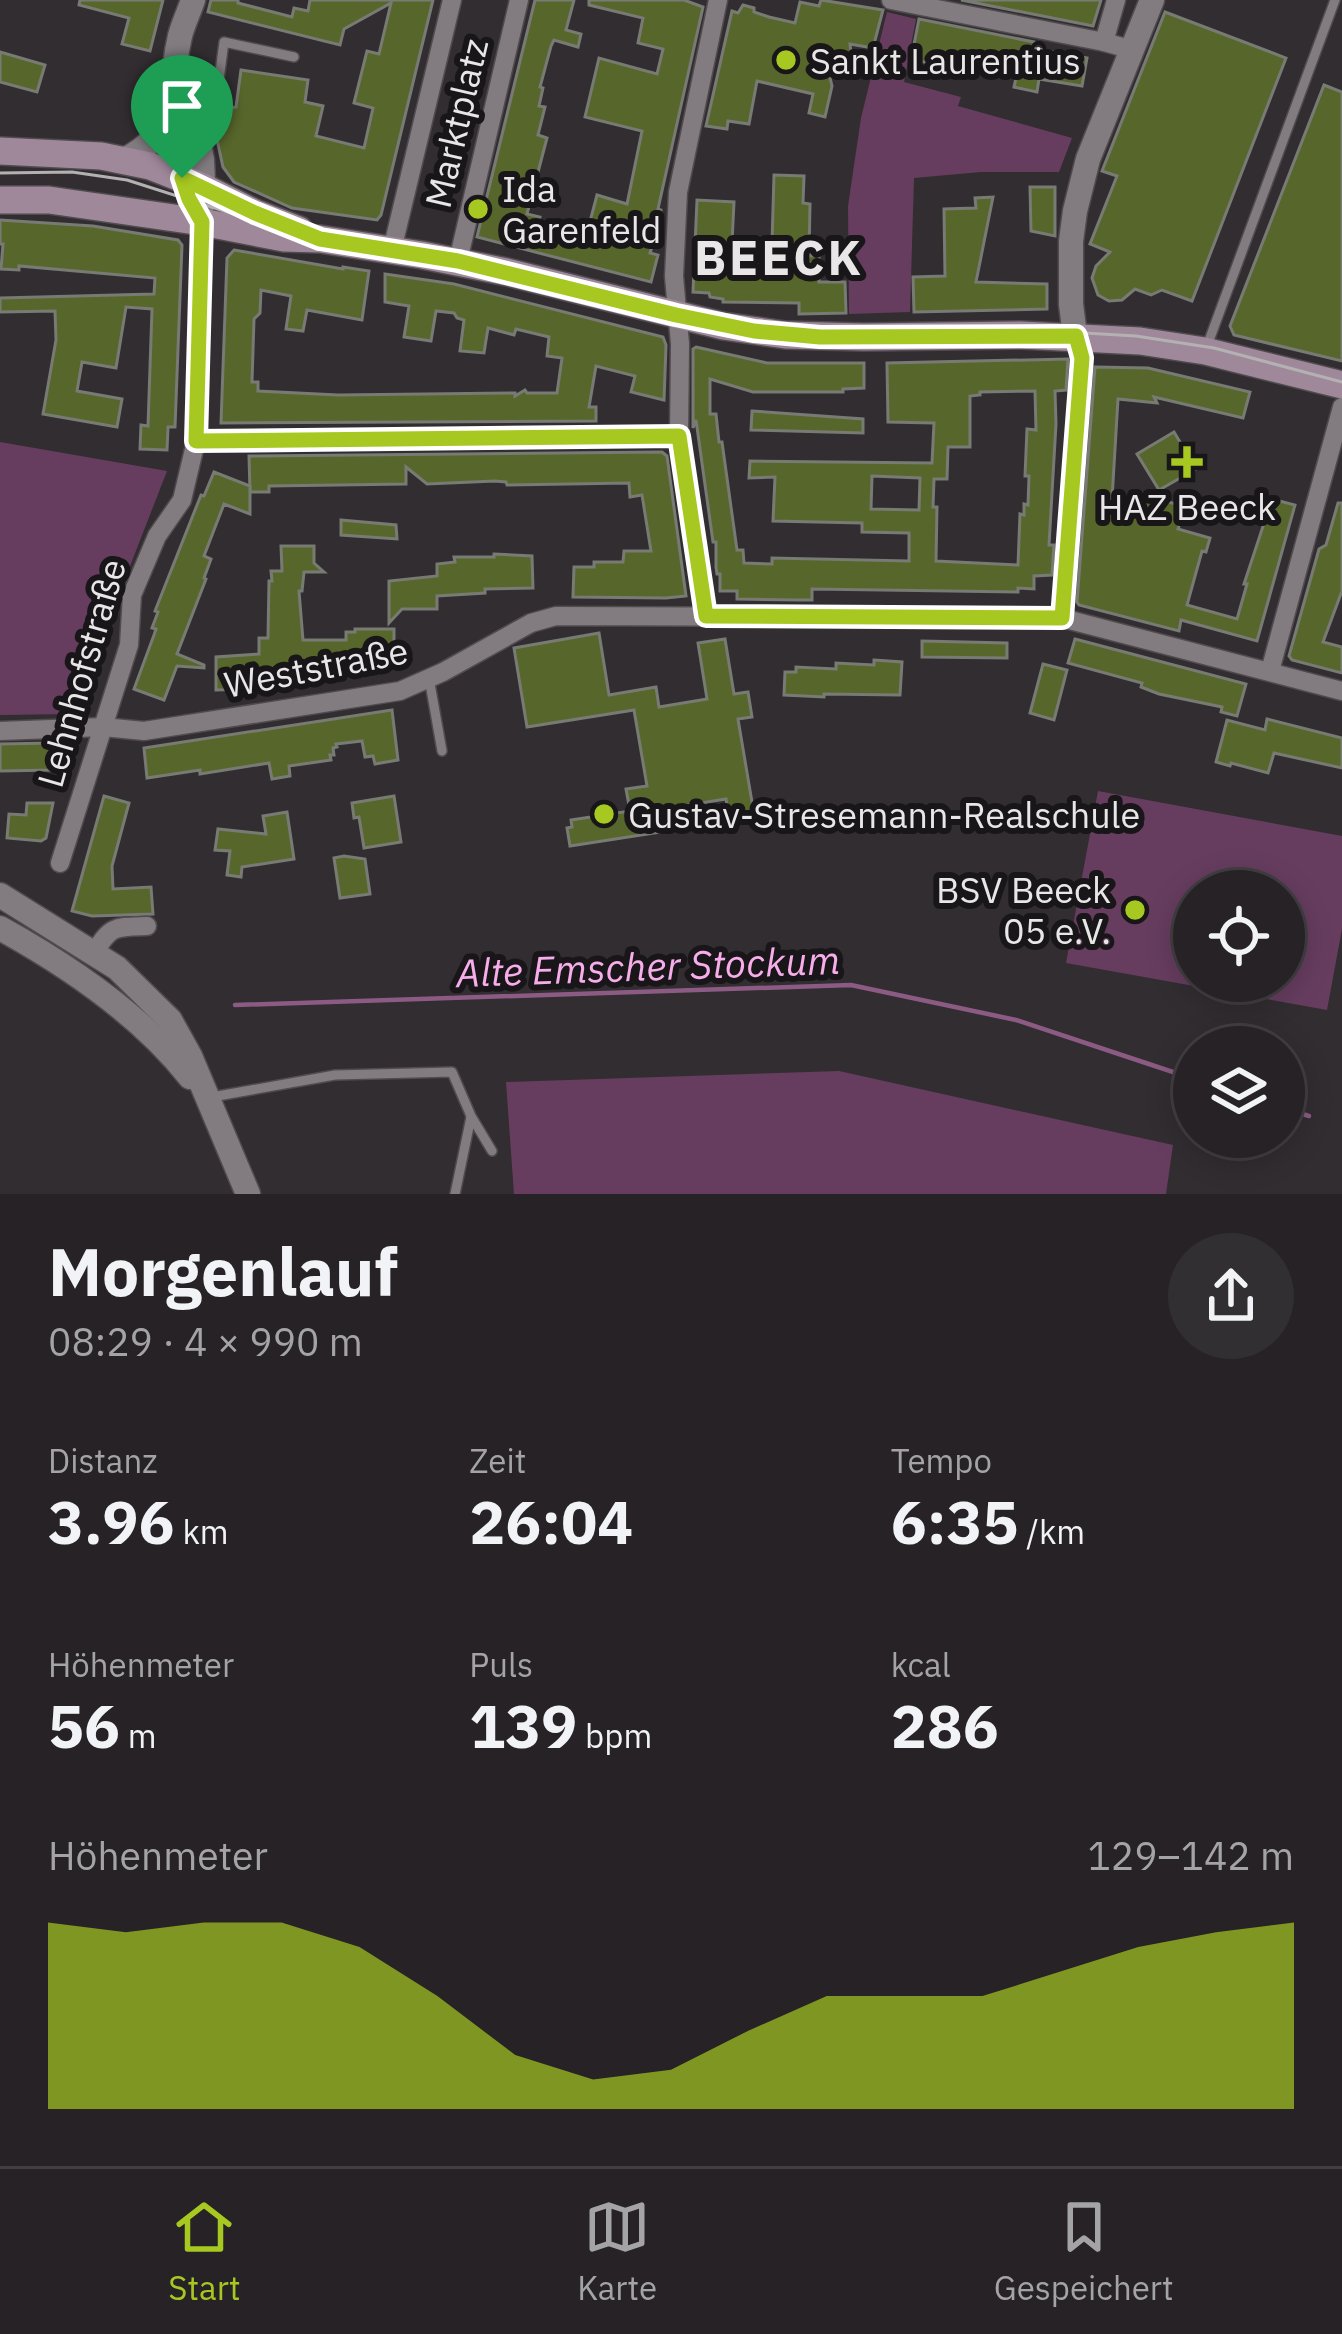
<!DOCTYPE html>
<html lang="de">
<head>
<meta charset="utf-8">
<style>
  body { margin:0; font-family:"IBM Plex Sans",sans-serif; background:#322f32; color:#f1f3f6; height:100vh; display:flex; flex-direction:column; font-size:45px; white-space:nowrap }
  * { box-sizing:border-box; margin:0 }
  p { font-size:39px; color:#a4a4a7 }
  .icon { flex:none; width:66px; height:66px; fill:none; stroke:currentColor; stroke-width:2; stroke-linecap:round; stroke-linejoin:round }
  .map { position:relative; height:1194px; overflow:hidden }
  .sheet { display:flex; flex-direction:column; background:#262225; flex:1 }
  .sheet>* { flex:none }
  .controls { position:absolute; left:1173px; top:870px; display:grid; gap:24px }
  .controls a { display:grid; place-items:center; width:132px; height:132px; border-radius:50%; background:#262225; box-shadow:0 6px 30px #0003,0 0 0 3px #423f42; font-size:60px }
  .pin { position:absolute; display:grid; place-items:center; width:102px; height:102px; color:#fff; margin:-123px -51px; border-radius:50% 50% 50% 0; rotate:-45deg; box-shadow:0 0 12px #0007 }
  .pin .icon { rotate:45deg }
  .round { display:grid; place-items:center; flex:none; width:126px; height:126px; border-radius:63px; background:#322f32 }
  .head { display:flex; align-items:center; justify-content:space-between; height:204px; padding:0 48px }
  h1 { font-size:66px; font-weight:700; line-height:90px }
  .stats { display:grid; grid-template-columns:repeat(3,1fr); gap:18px; height:204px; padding:12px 48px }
  .stats div { display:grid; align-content:center }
  .stats b { font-size:60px; font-weight:700 }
  .stats small { font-size:33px; font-weight:400 }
  .stats p { font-size:33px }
  .chart { height:336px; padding:24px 48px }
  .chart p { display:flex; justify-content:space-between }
  .chart svg { width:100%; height:216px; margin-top:12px; fill:#a6c821; opacity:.7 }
  .dock { display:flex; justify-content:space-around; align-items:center; height:168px; border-top:3px solid #423f42; background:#262225; font-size:33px; color:#a4a4a7 }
  .dock a { display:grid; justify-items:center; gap:6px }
  .dock .selected { color:#a6c821 }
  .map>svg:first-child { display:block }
  .green { fill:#663d5f; fill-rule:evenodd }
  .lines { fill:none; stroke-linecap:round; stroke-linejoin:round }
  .stream { stroke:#8c5b83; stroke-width:4.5 }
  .building { fill:#57662b; stroke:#787a74; stroke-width:3; fill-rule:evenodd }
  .service-casing { stroke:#504b4f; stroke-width:12 }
  .minor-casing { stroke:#504b4f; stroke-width:21 }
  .tertiary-casing { stroke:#504b4f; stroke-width:27 }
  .secondary-casing { stroke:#504b4f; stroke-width:30 }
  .service { stroke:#827c80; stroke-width:9 }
  .minor { stroke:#827c80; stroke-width:18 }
  .tertiary { stroke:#827c80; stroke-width:24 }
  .secondary { stroke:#a0889b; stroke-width:27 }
  .tram { stroke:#b4b1b3; stroke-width:3 }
  .route-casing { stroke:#fff; stroke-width:24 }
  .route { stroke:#a6c821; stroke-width:15 }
  .poi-dot { fill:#a6c821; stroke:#181618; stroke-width:4.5 }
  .labels { text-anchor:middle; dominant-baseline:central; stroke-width:12; stroke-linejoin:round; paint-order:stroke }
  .poi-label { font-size:36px; fill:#e9e6e8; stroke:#181618; text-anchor:start }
  .street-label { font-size:36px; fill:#e9e6e8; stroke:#181618 }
  .water-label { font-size:39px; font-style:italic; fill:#f6ade9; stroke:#181618 }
  .district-label { font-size:48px; font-weight:bold; letter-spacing:3px; fill:#e9e6e8; stroke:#181618 }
</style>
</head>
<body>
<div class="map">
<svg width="1342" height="1194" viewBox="0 0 1342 1194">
  <rect width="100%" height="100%" fill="#322d31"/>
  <!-- green -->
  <g class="green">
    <path d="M 887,12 L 916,19 L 904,82 L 961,97 L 958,106 L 1072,138 L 1059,172 L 981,172 L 914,178 L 910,312 L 849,314 L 848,206 L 861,118 Z"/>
    <path d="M 0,442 L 167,471 L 76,705 L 70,714 L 0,715 Z"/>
    <path d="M 1098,791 L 1342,836 L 1342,929 L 1327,1010 L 1066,963 ZM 1284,891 L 1284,981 L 1194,981 L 1194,891 Z"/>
    <path d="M 839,1071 L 1173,1145 L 1166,1194 L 514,1194 L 506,1082 Z"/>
  </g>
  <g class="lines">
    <!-- stream -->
    <g class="stream">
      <path d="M 235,1005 L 851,985 L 1016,1020 L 1194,1079"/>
      <path d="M 1284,1108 L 1309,1116"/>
    </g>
  </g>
  <!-- building -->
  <g class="building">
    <path d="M 80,0 L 163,0 L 150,51 L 122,44 L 129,18 L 79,5 Z"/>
    <path d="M 211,0 L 238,0 L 238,3 L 292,17 L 294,8 L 308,11 L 310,0 L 433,0 L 381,215 L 377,220 L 292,208 L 234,182 L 223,167 L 211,112 L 236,107 L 241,70 L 308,80 L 305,102 L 323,106 L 316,136 L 364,148 L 373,108 L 354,103 L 367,51 L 379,54 L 391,3 L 344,29 L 340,45 L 208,12 Z"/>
    <path d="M 535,0 L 574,0 L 566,30 L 581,34 L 578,47 L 554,40 L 551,46 L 540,87 L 543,88 L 539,106 L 545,107 L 538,135 L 547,138 L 527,214 L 540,217 L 538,224 L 581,235 L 582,232 L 587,233 L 597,195 L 627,204 L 642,131 L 585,117 L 599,58 L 657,74 L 663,49 L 638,43 L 643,18 L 589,5 L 589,0 L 684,0 L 703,7 L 658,209 L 661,210 L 660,222 L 650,253 L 658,255 L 651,282 L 477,237 Z"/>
    <path d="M 821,0 L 883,10 L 873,48 L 850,44 L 852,62 L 827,65 L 832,86 L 825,117 L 809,113 L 813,94 L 757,81 L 749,124 L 728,121 L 727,129 L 706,126 L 732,11 L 738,13 L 743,5 L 754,8 L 754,12 L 769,17 L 795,23 L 800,2 L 819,6 Z"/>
    <path d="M 961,0 L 1101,0 L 1093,26 Z"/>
    <path d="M 1165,12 L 1286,58 L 1192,301 L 1162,290 L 1151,295 L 1135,289 L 1122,300 L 1109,301 L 1098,295 L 1092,278 L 1096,266 L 1110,252 L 1090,244 L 1117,176 L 1102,171 Z"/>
    <path d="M 919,19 L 1034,42 L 1033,48 L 1087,58 L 1082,86 L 1039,79 L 1037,92 L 1014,87 L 1019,64 L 993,59 L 990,75 L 945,66 L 944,72 L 930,69 L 931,63 L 911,60 Z"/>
    <path d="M 0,52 L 45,65 L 37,92 L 0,82 Z"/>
    <path d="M 1324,85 L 1342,92 L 1342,361 L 1234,335 L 1230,326 Z"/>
    <path d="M 774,175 L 804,176 L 803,203 L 810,204 L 809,256 L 819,255 L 819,282 L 845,282 L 846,313 L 799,314 L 799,303 L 723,302 L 723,299 L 710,297 L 709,293 L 693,292 L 697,200 L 734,202 L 732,243 L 772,243 Z"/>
    <path d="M 1030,187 L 1055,187 L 1055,236 L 1031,231 Z"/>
    <path d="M 993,197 L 976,282 L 1047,284 L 1047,309 L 914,312 L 913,277 L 945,276 L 944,209 L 976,208 L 975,198 Z"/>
    <path d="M 0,220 L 93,226 L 178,240 L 182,245 L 175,427 L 168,427 L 167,450 L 140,449 L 141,425 L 148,426 L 152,309 L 126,307 L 116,368 L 82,362 L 77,391 L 122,399 L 117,427 L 43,414 L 56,340 L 55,311 L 0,312 L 0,298 L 154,294 L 155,278 L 19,266 L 19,270 L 1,269 L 3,244 L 0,244 Z"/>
    <path d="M 234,250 L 343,269 L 343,267 L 369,271 L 362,320 L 307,310 L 303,331 L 286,329 L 291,296 L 261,290 L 260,313 L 254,319 L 252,382 L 258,382 L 258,391 L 338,395 L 515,393 L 515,396 L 525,390 L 527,393 L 557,393 L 562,358 L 547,356 L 549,337 L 516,329 L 514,335 L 488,328 L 484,353 L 460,351 L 464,320 L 457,318 L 454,313 L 436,311 L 431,341 L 404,337 L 409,306 L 385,302 L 385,274 L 454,284 L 663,337 L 666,345 L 664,400 L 631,392 L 635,376 L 596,366 L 589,407 L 596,407 L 596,421 L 221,423 L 227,258 Z"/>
    <path d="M 696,347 L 767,363 L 864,363 L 864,388 L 843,389 L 843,392 L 753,392 L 710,379 L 710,414 L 716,414 L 719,442 L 722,442 L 737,550 L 743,550 L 744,563 L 772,564 L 772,558 L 909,561 L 909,533 L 862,532 L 862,523 L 773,521 L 775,477 L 749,478 L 750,461 L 932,463 L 934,423 L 888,422 L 887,363 L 1068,359 L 1066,390 L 1055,391 L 1056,424 L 1049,545 L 1054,545 L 1052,575 L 1034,576 L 1034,589 L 1018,588 L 1018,592 L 812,589 L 812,600 L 799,600 L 737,599 L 737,591 L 720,591 L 720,574 L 717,574 L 716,567 L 716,542 L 713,542 L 696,420 L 693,428 L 693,349 ZM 1035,391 L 1036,430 L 1027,429 L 1025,476 L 1029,476 L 1028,505 L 1024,504 L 1024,515 L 1020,514 L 1018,565 L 936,561 L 937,507 L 933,507 L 934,479 L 947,479 L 948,447 L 970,447 L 970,396 L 980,395 L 980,392 ZM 872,476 L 920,478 L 919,510 L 871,509 Z"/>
    <path d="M 1095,367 L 1148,368 L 1250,392 L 1243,418 L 1154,397 L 1157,403 L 1118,399 L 1112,499 L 1169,502 L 1185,507 L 1178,529 L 1210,538 L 1206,552 L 1202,551 L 1187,605 L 1237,619 L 1247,584 L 1244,584 L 1272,499 L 1295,505 L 1257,641 L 1181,620 L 1179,631 L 1079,605 L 1077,602 Z"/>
    <path d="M 752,411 L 863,419 L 863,433 L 751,430 Z"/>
    <path d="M 1174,432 L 1196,469 L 1159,490 L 1137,454 Z"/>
    <path d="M 662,452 L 667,456 L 686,596 L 666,598 L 573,597 L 574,567 L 594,567 L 594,562 L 623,562 L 624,551 L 651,551 L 642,495 L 630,497 L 629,483 L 507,485 L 506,482 L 495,481 L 427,484 L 406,467 L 406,484 L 269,486 L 269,492 L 250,492 L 249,456 Z"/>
    <path d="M 214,472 L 250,486 L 250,514 L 224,504 L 204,556 L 211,559 L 204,578 L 206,579 L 177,654 L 204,665 L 204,668 L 177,666 L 164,700 L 134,689 L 154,635 L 156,629 L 152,628 L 158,612 L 155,611 L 201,495 L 204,496 Z"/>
    <path d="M 1338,503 L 1342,503 L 1342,591 L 1323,642 L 1342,647 L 1342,673 L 1292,660 L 1289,656 L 1319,549 L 1326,545 Z"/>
    <path d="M 341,520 L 396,525 L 397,539 L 341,535 Z"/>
    <path d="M 281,546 L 314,546 L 314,563 L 324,572 L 304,572 L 302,591 L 299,591 L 303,640 L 346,640 L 346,632 L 355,632 L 355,629 L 394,629 L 394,664 L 347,664 L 347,676 L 304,676 L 304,682 L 260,680 L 260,689 L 216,690 L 216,657 L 259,654 L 259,638 L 268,638 L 269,581 L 272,581 L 271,571 L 282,571 Z"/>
    <path d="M 494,554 L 532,556 L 533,588 L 485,589 L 485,593 L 437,596 L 437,609 L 402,609 L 389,623 L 389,581 L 437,576 L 437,564 L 455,562 L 454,557 L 494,557 Z"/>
    <path d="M 599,633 L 609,695 L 656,687 L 659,707 L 707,699 L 698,643 L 725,639 L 734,694 L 748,692 L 752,717 L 738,719 L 754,814 L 729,818 L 726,799 L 663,809 L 667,831 L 570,846 L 567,828 L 572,827 L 571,820 L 630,811 L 626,789 L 647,786 L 634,710 L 527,727 L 514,648 Z"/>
    <path d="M 1075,639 L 1246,684 L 1237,716 L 1221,712 L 1222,707 L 1159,694 L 1141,687 L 1142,683 L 1068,663 Z"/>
    <path d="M 922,641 L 1007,643 L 1007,658 L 922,657 Z"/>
    <path d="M 874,660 L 902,662 L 900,695 L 824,694 L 824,697 L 784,695 L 785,672 L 796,672 L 796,667 L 836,669 L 836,663 L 874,665 Z"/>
    <path d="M 1043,664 L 1067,670 L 1054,720 L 1030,713 Z"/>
    <path d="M 392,710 L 398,760 L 375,764 L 373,756 L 365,757 L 362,741 L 336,744 L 337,747 L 333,748 L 334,755 L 330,755 L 331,760 L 289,766 L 290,776 L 272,779 L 269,763 L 200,774 L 200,770 L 147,778 L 144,748 Z"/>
    <path d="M 1267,719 L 1342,738 L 1342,768 L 1274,753 L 1268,773 L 1231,763 L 1230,766 L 1216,762 L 1227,720 L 1265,730 Z"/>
    <path d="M 53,743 L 53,770 L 0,771 L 0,744 Z"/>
    <path d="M 104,796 L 129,803 L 112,866 L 113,889 L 151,887 L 153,914 L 92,916 L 72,911 Z"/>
    <path d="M 394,796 L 401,842 L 364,848 L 359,817 L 354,818 L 352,803 Z"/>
    <path d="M 27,803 L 53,803 L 46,838 L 41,841 L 7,838 L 9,814 L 26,815 Z"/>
    <path d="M 287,812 L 294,859 L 242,867 L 241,877 L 227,875 L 230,851 L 215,850 L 218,829 L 266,834 L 263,816 Z"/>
    <path d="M 344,856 L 365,859 L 370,894 L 340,898 L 334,858 Z"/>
  </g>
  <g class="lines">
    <defs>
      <g id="service">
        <path d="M 192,88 L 218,87 L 224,42 L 294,57"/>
        <path d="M 1207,346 L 1335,0"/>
        <path d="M 429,678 L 442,751"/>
        <path d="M 212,1097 L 335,1075 L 452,1072 L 471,1116 L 492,1151"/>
        <path d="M 455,1194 L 471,1117"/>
      </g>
      <g id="minor">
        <path d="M 891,0 L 1104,42 L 1133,50"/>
        <path d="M 1104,42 L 1116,0"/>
        <path d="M 392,250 L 452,0"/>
        <path d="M 458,261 L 519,0"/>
        <path d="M 196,441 L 679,436"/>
        <path d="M 706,615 L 679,436 L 680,344 L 674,276 L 678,192 L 718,0"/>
        <path d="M 1062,618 L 1082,358 L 1075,336"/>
        <path d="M 1270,671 L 1342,407"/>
        <path d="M 0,731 L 103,727 L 144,731 L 400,691 L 443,672 L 531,623 L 556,616 L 1062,618 L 1342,691"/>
        <path d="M 60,863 L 129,645 L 132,595 L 157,536 L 182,500 L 196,441 L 202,222"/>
        <path d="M 94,953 C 111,925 115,927 147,926"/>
      </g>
      <g id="tertiary">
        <path d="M 193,0 C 189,12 183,24 180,36 C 167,91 173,174 202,222"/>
        <path d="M 187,76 L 202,160 L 204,202"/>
        <path d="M 124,160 C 150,147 162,132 173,105"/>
        <path d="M 1075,336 L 1071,304 L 1071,241 L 1075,211 L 1088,159 L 1152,0"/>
        <path d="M 0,895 L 117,968 L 170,1020 L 190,1056 L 248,1194"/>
        <path d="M 0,928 C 69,966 141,1015 190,1077"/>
      </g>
      <g id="secondary">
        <path d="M 0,151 L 101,156 L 150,166 L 203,187 L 255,213 L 299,230"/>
        <path d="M 0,200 L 49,200 L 202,222 L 284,238 L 320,239 L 422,255 L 507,272 L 723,326 L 785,335 L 864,337 L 1021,335 L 1140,341 L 1205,351 L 1342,385"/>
      </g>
    </defs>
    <!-- service casing -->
    <use href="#service" class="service-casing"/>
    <!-- minor casing -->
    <use href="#minor" class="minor-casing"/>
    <!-- tertiary casing -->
    <use href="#tertiary" class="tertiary-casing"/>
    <!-- secondary casing -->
    <use href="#secondary" class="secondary-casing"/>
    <!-- service -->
    <use href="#service" class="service"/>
    <!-- minor -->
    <use href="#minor" class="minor"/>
    <!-- tertiary -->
    <use href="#tertiary" class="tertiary"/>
    <!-- secondary -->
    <use href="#secondary" class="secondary"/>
    <!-- tram -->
    <path class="tram" d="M 0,173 L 72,172 L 127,180 L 271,226 L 471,260 L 755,327 L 827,333 L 1050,331 L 1136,336 L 1214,348 L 1342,382"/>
  </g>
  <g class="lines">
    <defs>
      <path id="route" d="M 182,178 L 255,213 L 320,239 L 458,261 L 676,315 L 754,331 L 820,337 L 1076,336 L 1082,358 L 1062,618 L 706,616 L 679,436 L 196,441 L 202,222 L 189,199 Z"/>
    </defs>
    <!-- route casing -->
    <use href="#route" class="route-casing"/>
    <!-- route -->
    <use href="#route" class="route"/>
  </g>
  <!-- markers -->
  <g class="poi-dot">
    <circle cx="786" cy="60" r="12"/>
    <circle cx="478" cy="209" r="12"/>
    <path d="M1181 444h12v12h12v12h-12v12h-12v-12h-12v-12h12z"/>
    <circle cx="604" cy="814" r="12"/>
    <circle cx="1135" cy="910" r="12"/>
  </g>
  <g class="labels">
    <!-- poi labels -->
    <g class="poi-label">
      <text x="810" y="60">Sankt Laurentius</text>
      <text x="502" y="188">Ida<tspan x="502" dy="41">Garenfeld</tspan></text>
      <text x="1187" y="506" text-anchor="middle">HAZ Beeck</text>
      <text x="628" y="814">Gustav-Stresemann-Realschule</text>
      <text x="1111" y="889" text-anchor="end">BSV Beeck<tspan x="1111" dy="41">05 e.V.</tspan></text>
    </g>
    <!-- street labels -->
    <g class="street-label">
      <text transform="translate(456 123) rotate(-77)">Marktplatz</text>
      <text transform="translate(316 667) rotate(-11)">Weststraße</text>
      <text transform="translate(81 673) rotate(-74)">Lehnhofstraße</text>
    </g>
    <!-- water labels -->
    <g class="water-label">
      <text transform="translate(648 966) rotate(-2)">Alte Emscher Stockum</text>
    </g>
    <!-- district labels -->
    <g class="district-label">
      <text x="779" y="257">BEECK</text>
    </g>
  </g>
</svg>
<div class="controls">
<a><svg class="icon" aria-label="locate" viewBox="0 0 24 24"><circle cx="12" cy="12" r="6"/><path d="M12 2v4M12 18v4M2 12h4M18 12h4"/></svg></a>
<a><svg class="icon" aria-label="layers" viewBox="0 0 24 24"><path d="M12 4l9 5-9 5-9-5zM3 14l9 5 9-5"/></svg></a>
</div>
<div class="pin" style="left:182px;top:178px;background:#1e9e55"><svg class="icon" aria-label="arrive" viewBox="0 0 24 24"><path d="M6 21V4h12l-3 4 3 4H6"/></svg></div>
</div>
<section class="sheet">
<div class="head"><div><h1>Morgenlauf</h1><p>08:29 · 4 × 990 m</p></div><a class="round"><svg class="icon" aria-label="share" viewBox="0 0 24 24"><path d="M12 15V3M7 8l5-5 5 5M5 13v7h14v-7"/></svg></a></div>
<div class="stats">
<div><p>Distanz</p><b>3.96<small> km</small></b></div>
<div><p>Zeit</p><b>26:04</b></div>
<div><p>Tempo</p><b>6:35<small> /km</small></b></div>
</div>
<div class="stats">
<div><p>Höhenmeter</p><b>56<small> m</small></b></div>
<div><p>Puls</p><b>139<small> bpm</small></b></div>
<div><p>kcal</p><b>286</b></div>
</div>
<div class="chart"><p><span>Höhenmeter</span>129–142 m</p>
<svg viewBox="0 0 160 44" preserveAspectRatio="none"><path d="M0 44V6L10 8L20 6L30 6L40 11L50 21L60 33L70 38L80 36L90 28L100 21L110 21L120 21L130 16L140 11L150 8L160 6V44z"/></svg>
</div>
</section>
<nav class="dock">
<a class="selected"><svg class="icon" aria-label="home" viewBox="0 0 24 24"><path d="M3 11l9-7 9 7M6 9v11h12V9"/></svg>Start</a>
<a><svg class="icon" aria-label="map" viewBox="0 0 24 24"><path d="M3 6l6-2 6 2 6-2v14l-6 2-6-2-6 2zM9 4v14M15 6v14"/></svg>Karte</a>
<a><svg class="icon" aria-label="saved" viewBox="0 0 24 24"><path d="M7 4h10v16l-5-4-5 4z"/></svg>Gespeichert</a>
</nav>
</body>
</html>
